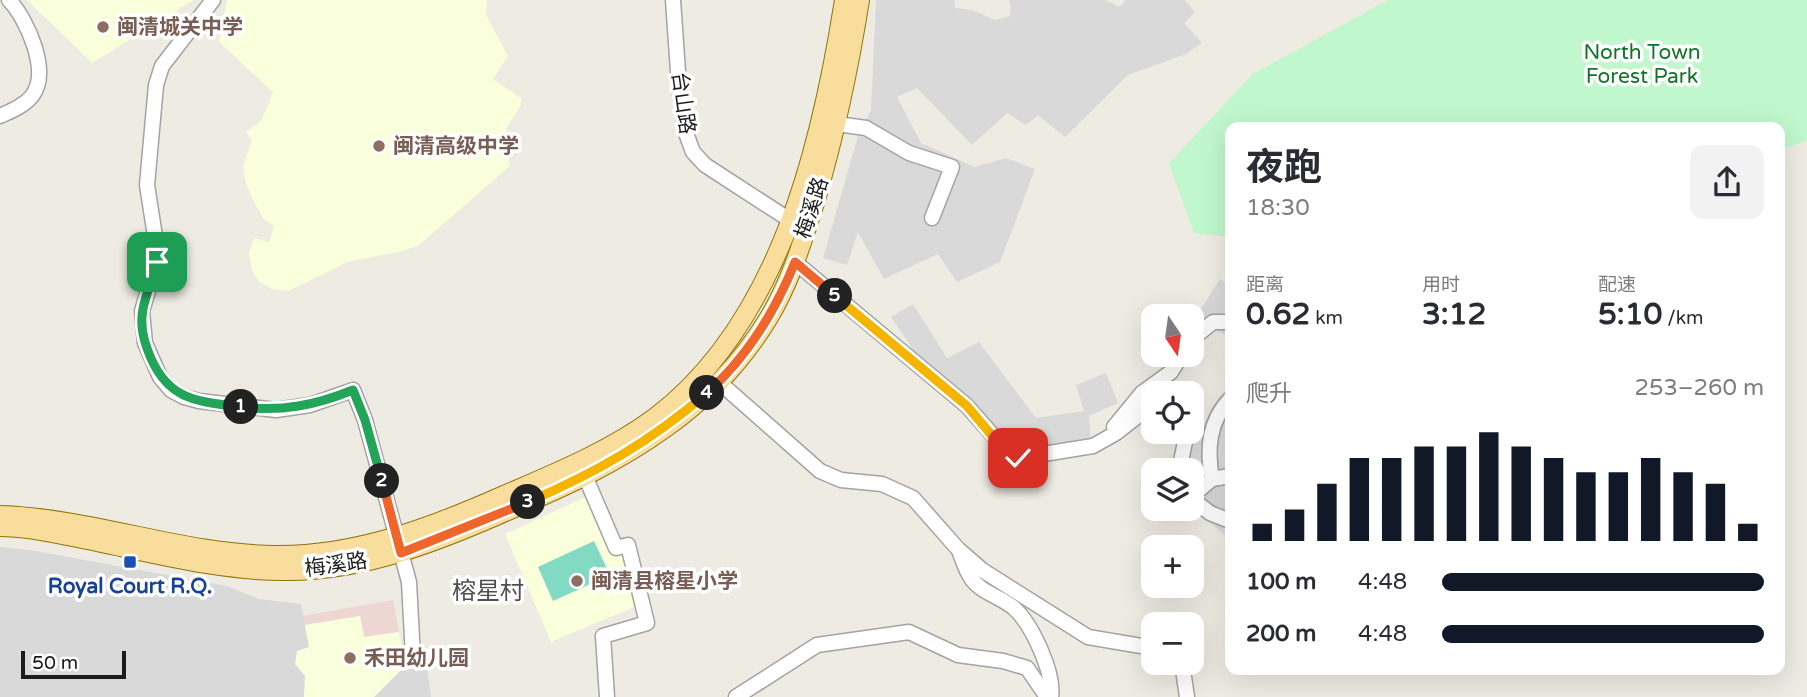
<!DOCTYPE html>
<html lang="zh">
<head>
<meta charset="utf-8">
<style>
  body { margin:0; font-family:"Varela Round","Noto Sans SC",sans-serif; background:#f2f2f3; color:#2b2b33; height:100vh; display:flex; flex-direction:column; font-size:26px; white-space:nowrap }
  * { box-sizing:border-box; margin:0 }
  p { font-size:23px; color:#7c7c81 }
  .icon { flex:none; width:38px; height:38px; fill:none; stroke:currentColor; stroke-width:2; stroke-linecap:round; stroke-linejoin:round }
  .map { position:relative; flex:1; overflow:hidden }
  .side { position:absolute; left:1225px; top:122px; width:560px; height:553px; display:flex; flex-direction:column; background:#fff; border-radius:14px; box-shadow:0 7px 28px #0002 }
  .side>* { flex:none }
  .needle { width:46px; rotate:167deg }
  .controls { position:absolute; left:1141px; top:304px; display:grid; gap:14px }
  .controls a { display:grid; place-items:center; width:63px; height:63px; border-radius:14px; background:#fff; box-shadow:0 7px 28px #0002; font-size:35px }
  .scale { position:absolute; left:21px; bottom:18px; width:105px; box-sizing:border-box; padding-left:7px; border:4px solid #1c1c1c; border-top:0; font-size:19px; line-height:24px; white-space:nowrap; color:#1c1c1c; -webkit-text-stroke:5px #fff; paint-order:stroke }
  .pin { position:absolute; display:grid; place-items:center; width:60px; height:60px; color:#fff; margin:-30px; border-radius:14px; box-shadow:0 4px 10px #0006 }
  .km { position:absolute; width:35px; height:35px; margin:-18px; border-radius:50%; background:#222; color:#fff; font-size:19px; line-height:35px; text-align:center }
  .round { display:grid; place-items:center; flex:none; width:74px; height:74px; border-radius:14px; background:#f2f2f3 }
  .overview { display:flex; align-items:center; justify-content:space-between; height:119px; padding:0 21px }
  h1 { font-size:38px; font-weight:700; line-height:52px }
  .figures { display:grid; grid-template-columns:repeat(3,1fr); gap:10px; height:119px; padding:7px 21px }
  .figures div { display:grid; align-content:center }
  .figures b { font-size:30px; font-weight:700 }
  .figures small { font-size:19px; font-weight:400 }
  .figures p { font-size:19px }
  .chart { height:196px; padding:14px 21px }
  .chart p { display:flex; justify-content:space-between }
  .chart svg { width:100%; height:126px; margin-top:7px; stroke:#111827; stroke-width:6 }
  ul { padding:0 21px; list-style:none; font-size:23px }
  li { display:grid; grid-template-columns:112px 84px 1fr; align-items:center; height:52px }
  li i { height:18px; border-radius:9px; background:#111827 }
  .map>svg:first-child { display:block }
  .residential { fill:#dad9d9 }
  .commercial { fill:#eed7d2 }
  .education { fill:#f9fedb }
  .park { fill:#c0f7cc }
  .pitch { fill:#83dac4 }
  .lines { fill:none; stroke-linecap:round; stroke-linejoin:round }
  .minor-casing { stroke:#a3a3a3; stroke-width:17 }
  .major-casing { stroke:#8f7406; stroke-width:20 }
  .minor { stroke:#fff; stroke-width:14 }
  .major { stroke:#f8dd9d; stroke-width:18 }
  .split-1-casing { stroke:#fff; stroke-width:14 }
  .split-2-casing { stroke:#fff; stroke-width:14 }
  .split-3-casing { stroke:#fff; stroke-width:14 }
  .split-4-casing { stroke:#fff; stroke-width:14 }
  .split-5-casing { stroke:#fff; stroke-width:14 }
  .split-6-casing { stroke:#fff; stroke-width:14 }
  .split-1 { stroke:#22a559; stroke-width:9 }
  .split-2 { stroke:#22a559; stroke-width:9 }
  .split-3 { stroke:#f0652b; stroke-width:9 }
  .split-4 { stroke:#f5b400; stroke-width:9 }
  .split-5 { stroke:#f0652b; stroke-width:9 }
  .split-6 { stroke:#f5b400; stroke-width:9 }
  .education-dot { fill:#8d6e63; stroke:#fff; stroke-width:2.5 }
  .transit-dot { fill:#1a4fb4; stroke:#fff; stroke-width:2.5 }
  .labels { text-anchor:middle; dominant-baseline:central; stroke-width:7; stroke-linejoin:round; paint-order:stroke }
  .education-label { font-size:21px; font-weight:bold; fill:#785e54; stroke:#fff; text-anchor:start }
  .park-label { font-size:21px; fill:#0f7526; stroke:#fff }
  .street-label { font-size:21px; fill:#1c1c1c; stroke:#fff }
  .transit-label { font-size:21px; font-weight:bold; fill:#164399; stroke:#fff }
  .quarter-label { font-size:24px; fill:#4f4f4f; stroke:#fff }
</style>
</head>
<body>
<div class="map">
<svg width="1807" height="697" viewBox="0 0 1807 697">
  <rect width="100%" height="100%" fill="#edebe2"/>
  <!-- residential -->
  <g class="residential">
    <path d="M 876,0 L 954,0 L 955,8 L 972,10 L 995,20 L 1010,16 L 1011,8 L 1009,0 L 1105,0 L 1119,7 L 1126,0 L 1185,0 L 1195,12 L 1184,23 L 1202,43 L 1186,54 L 1128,75 L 1065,137 L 1038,115 L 1026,125 L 1007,113 L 972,145 L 917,88 L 897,97 L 921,143 L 975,167 L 1006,158 L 1035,169 L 1000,262 L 957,282 L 938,254 L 884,279 L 858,232 L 847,265 L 823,258 L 858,136 L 871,110 Z"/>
    <path d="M 1220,279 L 1230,285 L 1230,337 L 1194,320 Z"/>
    <path d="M 913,304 L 947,358 L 979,342 L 1036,418 L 1084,411 L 1076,385 L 1106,373 L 1118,403 L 1089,416 L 1091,442 L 1018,453 L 923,364 L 891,317 Z"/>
    <path d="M 1230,388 L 1230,539 L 1192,509 L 1192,471 L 1187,471 L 1187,464 L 1195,440 L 1213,409 Z"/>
    <path d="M 0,547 L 30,550 L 227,586 L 259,599 L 301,604 L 309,647 L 304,697 L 0,697 Z"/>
    <path d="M 424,647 L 431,697 L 374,697 Z"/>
  </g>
  <!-- commercial -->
  <path class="commercial" d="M 393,600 L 399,632 L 364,637 L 360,616 L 305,625 L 303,616 Z"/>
  <!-- education -->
  <g class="education">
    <path d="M 27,0 L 194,0 L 92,63 Z"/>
    <path d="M 227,0 L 487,0 L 486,15 L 508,56 L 493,79 L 521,98 L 521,105 L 506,129 L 510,166 L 419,245 L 403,251 L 348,262 L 288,291 L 272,289 L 259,282 L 252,270 L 249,253 L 254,238 L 269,242 L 274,226 L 263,218 L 253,200 L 246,184 L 243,167 L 252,140 L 246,132 L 262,120 L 273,92 L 219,42 Z"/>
    <path d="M 588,496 L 612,554 L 625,553 L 634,607 L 551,642 L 505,534 Z"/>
    <path d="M 360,616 L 364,637 L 399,632 L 405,666 L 374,697 L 304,697 L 305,676 L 295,664 L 297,651 L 309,647 L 305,625 Z"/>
  </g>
  <!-- park -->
  <path class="park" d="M 1388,0 L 1807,0 L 1807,140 L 1780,151 L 1780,128 L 1230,128 L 1230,237 L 1194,233 L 1169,163 L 1253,74 Z"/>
  <!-- pitch -->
  <path class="pitch" d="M 594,541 L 610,575 L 553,601 L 538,567 Z"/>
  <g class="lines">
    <defs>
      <g id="minor">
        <path d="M 213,0 L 162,66 L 156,85 L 147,185 L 157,249 L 157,262 L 142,311 L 145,343 L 160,377 L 171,390 L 184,397 L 199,401 L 276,410 L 310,405 L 353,390 L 365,420 L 409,582 L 413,657"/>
        <path d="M 673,0 L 679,86 L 686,133 L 693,152 L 705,165 L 799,226"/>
        <path d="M 0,116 C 11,111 24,106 32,96 C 51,72 27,19 9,0"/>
        <path d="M 837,124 L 866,128 L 909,153 L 952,167 L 932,218"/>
        <path d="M 795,262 L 967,406 L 1011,456 L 1025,457 L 1093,446 L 1116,433 L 1153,404"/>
        <path d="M 1192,339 L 1213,322 L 1230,322"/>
        <path d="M 719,382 L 820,471 L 841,480 L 882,484 L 913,498 L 958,549 L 982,570 L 1088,637 L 1153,648"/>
        <path d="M 1114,427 L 1142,393 L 1171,372 L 1182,355"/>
        <path d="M 1179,471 L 1187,432"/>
        <path d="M 585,476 L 616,548 L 628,545 L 647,623 L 603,636 L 607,697"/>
        <path d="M 1212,479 C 1207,450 1208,422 1230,399"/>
        <path d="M 1192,496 L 1212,479 L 1230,476"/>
        <path d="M 1192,499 L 1210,513 L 1230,521"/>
        <path d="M 960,553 C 963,561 966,571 971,578 C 981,593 1002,597 1015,609 C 1032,625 1055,674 1051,697"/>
        <path d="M 1182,663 L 1187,697"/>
        <path d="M 736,697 L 817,645 L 909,632 L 958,655 L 1003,661 L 1027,668 L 1047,697"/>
      </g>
      <g id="major">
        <path d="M 0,515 C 93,518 182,554 275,555 C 355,556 432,527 504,495 C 555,473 609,451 654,418 C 779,324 821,147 844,0"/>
        <path d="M 0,527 C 28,527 55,534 82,539 C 148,552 221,572 288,571 C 365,571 440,541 510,510 C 565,487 619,462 667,427 C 707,398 743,360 768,319 C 790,283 802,243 815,203 C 835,135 849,70 860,0"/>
      </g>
    </defs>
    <!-- minor casing -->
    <use href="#minor" class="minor-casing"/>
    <!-- major casing -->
    <use href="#major" class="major-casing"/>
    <!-- minor -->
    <use href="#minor" class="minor"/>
    <!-- major -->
    <use href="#major" class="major"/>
  </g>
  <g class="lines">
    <defs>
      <path id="split-1" d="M 157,262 C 153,278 146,293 143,309 C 140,323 143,338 148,351 C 166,400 195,401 241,407"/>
      <path id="split-2" d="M 241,407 C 282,412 316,405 353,390 L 365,420 L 382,481"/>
      <path id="split-3" d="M 382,481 L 401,553 L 528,502"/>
      <path id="split-4" d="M 528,502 C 597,472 650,442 707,393"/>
      <path id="split-5" d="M 707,393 C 747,357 775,312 795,262 L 835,296"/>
      <path id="split-6" d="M 835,296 L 967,406 L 1005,451 L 1018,458"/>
    </defs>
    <!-- split-1 casing -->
    <use href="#split-1" class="split-1-casing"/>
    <!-- split-2 casing -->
    <use href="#split-2" class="split-2-casing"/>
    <!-- split-3 casing -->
    <use href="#split-3" class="split-3-casing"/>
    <!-- split-4 casing -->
    <use href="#split-4" class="split-4-casing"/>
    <!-- split-5 casing -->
    <use href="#split-5" class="split-5-casing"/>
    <!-- split-6 casing -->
    <use href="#split-6" class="split-6-casing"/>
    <!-- split-1 -->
    <use href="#split-1" class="split-1"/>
    <!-- split-2 -->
    <use href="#split-2" class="split-2"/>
    <!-- split-3 -->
    <use href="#split-3" class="split-3"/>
    <!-- split-4 -->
    <use href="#split-4" class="split-4"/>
    <!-- split-5 -->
    <use href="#split-5" class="split-5"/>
    <!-- split-6 -->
    <use href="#split-6" class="split-6"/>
  </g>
  <!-- markers -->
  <g class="education-dot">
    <circle cx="103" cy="27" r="7"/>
    <circle cx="379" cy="146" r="7"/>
    <circle cx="577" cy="581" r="7"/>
    <circle cx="350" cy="658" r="7"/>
  </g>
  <rect class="transit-dot" x="123" y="555" width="14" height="14" rx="3.5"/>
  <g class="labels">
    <!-- education labels -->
    <g class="education-label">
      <text x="117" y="27">闽清城关中学</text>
      <text x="393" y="146">闽清高级中学</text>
      <text x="591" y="581">闽清县榕星小学</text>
      <text x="364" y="658">禾田幼儿园</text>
    </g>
    <!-- park labels -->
    <g class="park-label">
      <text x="1642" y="52">North Town<tspan x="1642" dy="24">Forest Park</tspan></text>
    </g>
    <!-- street labels -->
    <g class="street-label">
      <text transform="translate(683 103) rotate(82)">台山路</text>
      <text transform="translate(812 208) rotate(-72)">梅溪路</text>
      <text transform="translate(336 565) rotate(-8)">梅溪路</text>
    </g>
    <!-- transit labels -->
    <g class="transit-label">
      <text x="130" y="586">Royal Court R.Q.</text>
    </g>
    <!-- quarter labels -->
    <g class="quarter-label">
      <text x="488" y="591">榕星村</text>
    </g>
  </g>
</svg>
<div class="controls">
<a><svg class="needle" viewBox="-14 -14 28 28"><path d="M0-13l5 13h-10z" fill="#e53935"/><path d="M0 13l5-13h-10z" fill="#7c7c81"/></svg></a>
<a><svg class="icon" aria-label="locate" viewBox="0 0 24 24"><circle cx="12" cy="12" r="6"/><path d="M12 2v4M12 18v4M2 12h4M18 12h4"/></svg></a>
<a><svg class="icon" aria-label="layers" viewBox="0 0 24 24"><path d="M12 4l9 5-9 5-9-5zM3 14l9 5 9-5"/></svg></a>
<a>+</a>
<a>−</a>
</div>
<div class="scale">50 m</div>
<div class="pin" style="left:157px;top:262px;background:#1e9e55"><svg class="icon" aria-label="arrive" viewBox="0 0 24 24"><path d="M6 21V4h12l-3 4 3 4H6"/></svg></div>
<div class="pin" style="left:1018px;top:458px;background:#d93025"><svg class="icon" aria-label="check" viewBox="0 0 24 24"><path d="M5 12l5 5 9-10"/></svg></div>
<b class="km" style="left:241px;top:407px">1</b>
<b class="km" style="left:382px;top:481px">2</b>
<b class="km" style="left:528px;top:502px">3</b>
<b class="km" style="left:707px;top:393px">4</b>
<b class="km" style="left:835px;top:296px">5</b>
<section class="side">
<div class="overview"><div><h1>夜跑</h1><p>18:30</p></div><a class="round"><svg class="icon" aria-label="share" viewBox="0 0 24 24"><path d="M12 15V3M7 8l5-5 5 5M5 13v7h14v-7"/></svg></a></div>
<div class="figures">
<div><p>距离</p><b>0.62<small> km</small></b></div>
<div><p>用时</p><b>3:12</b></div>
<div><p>配速</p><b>5:10<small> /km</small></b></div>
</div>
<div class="chart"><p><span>爬升</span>253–260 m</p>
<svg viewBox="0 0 160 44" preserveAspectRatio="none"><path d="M5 44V38M15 44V33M25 44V24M35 44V15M45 44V15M55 44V11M65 44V11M75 44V6M85 44V11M95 44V15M105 44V20M115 44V20M125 44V15M135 44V20M145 44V24M155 44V38"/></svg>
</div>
<ul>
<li><b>100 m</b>4:48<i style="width:100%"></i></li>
<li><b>200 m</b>4:48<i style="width:100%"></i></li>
</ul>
</section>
</div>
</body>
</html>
